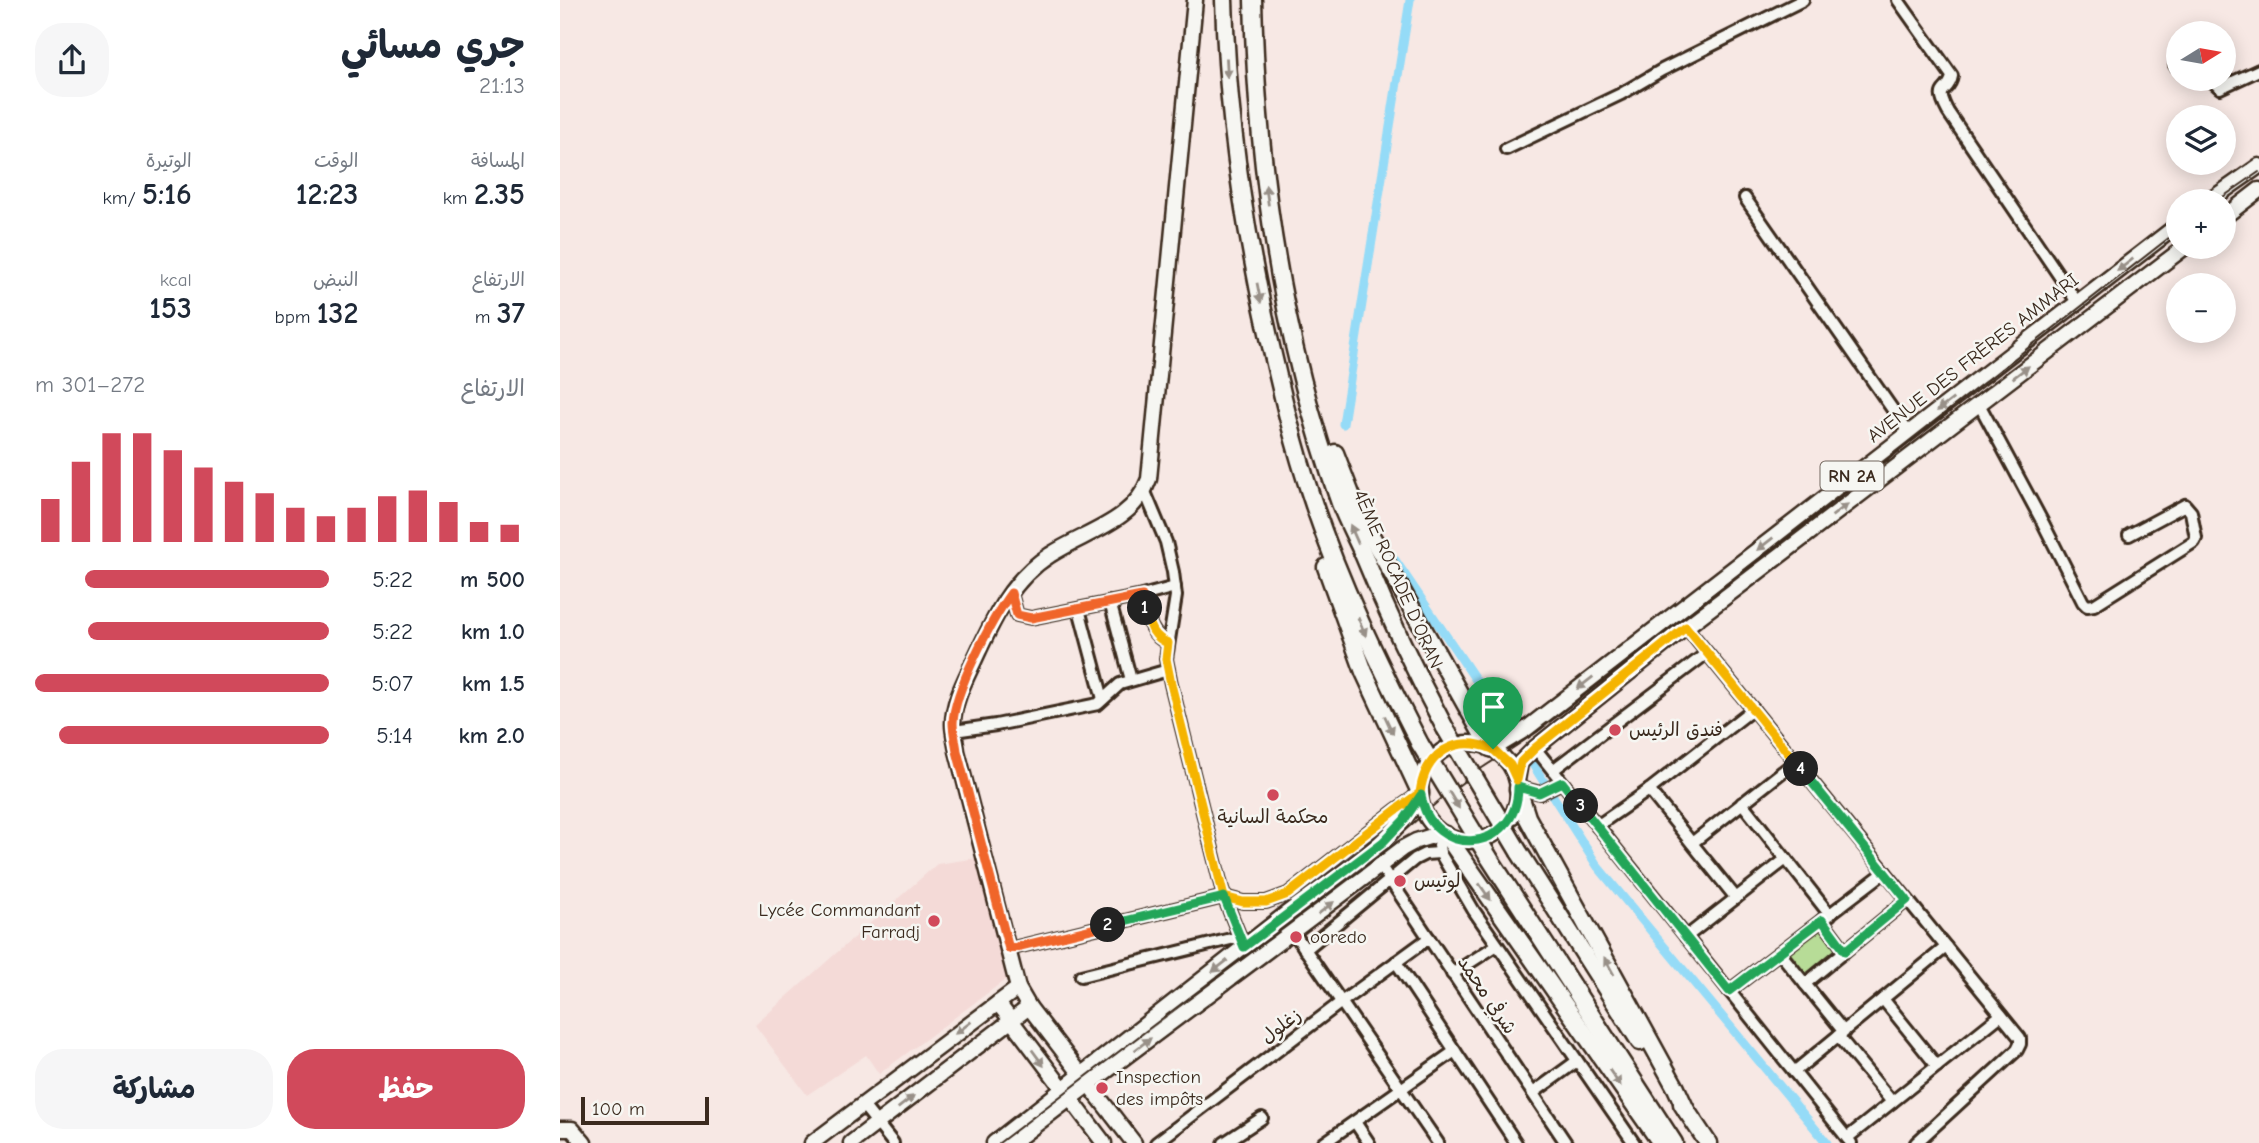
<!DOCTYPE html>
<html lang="ar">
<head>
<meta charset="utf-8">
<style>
  body { margin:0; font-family:"Comic Neue","Playpen Sans Arabic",sans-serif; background:#f6f6f7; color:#1f2937; direction:rtl; height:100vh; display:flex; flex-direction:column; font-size:26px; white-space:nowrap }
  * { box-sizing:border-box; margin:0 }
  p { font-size:23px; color:#747a83 }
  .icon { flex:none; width:38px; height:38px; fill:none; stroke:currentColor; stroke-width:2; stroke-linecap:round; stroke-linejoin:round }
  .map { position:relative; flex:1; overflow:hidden; direction:ltr }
  .side { display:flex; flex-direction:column; background:#fff; width:560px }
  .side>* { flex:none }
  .needle { width:46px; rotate:79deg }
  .controls { position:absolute; left:1606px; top:21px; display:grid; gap:14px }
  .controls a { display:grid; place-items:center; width:70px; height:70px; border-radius:50%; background:#fff; box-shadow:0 4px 18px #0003; font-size:35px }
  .scale { position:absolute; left:21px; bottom:18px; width:128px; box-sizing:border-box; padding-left:7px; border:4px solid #3b2a1e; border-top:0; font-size:19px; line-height:24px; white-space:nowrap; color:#3b2a1e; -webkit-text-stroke:5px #f6f6f2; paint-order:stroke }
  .pin { position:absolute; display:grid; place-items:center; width:60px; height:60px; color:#fff; margin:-72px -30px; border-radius:50% 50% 50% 0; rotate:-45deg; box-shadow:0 0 7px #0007 }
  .pin .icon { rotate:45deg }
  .km { position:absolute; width:35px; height:35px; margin:-18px; border-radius:50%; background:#222; color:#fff; font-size:19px; line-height:35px; text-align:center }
  .round { display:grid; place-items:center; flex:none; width:74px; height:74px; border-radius:28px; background:#f6f6f7 }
  .head { display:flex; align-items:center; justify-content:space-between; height:119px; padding:0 35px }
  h1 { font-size:38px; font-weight:700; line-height:52px }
  .metrics { display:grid; grid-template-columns:repeat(3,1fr); gap:10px; height:119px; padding:7px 35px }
  .metrics div { display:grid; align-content:center }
  .metrics b { font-size:30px; font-weight:700 }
  .metrics small { font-size:19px; font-weight:400 }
  .metrics p { font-size:19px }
  .chart { height:196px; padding:14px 35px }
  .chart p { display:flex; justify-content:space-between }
  .chart svg { width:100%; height:126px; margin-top:7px; stroke:#d1495b; stroke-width:6 }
  .button { display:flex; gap:14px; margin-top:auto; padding:14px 35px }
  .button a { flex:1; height:80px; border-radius:28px; background:#d1495b; color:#fff; font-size:28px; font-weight:700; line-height:80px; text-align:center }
  .button a+a { background:#f6f6f7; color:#1f2937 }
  ul { padding:0 35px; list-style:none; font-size:23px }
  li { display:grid; grid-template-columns:112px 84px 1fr; align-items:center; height:52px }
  li i { height:18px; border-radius:9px; background:#d1495b }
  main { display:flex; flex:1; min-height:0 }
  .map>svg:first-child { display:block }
  .built { fill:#f4dad7 }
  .green { fill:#b7dc97; stroke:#79835a; stroke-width:2 }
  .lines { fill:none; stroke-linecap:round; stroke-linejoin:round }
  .canal { stroke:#95dbf7; stroke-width:9 }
  .minor-casing { stroke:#3b2a1e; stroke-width:16 }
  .major-casing { stroke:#3b2a1e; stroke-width:19 }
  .highway-casing { stroke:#3b2a1e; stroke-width:21 }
  .minor { stroke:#f6f6f2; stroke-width:10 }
  .major { stroke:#f6f6f2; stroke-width:14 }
  .highway { stroke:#f6f6f2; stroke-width:16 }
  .tram { stroke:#3b2a1e; stroke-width:2 }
  .highway-bridge-casing { stroke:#3b2a1e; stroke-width:21; stroke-linecap:butt }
  .highway-bridge { stroke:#f6f6f2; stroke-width:16 }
  .oneway { fill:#989088 }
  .split-1-casing { stroke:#fff; stroke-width:14 }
  .split-2-casing { stroke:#fff; stroke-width:14 }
  .split-3-casing { stroke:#fff; stroke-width:14 }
  .split-4-casing { stroke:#fff; stroke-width:14 }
  .split-5-casing { stroke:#fff; stroke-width:14 }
  .split-1 { stroke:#f5b400; stroke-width:9 }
  .split-2 { stroke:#f0652b; stroke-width:9 }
  .split-3 { stroke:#22a559; stroke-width:9 }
  .split-4 { stroke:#22a559; stroke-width:9 }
  .split-5 { stroke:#f5b400; stroke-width:9 }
  .poi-dot { fill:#d1495b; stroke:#f6f6f2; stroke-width:2.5 }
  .labels { text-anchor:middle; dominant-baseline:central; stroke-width:5; stroke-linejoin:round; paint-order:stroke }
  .shield { fill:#f6f6f2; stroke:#73675e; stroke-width:2 }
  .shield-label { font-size:18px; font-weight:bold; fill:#3b2a1e }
  .street-label { font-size:19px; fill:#3b2a1e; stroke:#f6f6f2 }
  .poi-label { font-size:19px; fill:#3b2a1e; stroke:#f6f6f2; text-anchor:start }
</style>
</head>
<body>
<main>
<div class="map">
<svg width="1699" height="1143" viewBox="0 0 1699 1143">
  <rect width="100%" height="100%" fill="#f7e8e4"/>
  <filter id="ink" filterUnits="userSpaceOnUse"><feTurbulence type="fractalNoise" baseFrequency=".0143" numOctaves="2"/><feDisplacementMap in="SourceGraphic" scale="14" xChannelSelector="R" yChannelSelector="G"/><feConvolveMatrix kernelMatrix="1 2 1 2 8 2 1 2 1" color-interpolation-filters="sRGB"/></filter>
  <g filter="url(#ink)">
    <!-- built -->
    <path class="built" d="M 417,858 L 449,977 L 319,1074 L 306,1055 L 247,1095 L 195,1025 L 377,864 Z"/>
    <!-- green -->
    <path class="green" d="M 1262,927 L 1277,948 L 1246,974 L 1229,952 Z"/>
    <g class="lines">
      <!-- canal -->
      <g class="canal">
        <path d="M 783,424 L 850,0"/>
        <path d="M 835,560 L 955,738"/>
        <path d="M 965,752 L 1038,867 L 1267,1143"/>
      </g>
      <defs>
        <g id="minor">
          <path d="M 1338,0 L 1392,76 C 1389,95 1373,84 1388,112 L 1517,302"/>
          <path d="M 1615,65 L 1619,65"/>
          <path d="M 1650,79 L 1660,88 L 1699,70"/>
          <path d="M 946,149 L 1061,94 L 1102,70 L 1243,0"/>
          <path d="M 1185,198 L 1349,433"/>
          <path d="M 1419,404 L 1483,523 L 1523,602 L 1527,606 L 1534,605 L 1634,542 L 1636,538 L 1631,512 L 1625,505 L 1569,535"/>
          <path d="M 585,492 L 606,542 L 613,572 L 616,596 L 606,659 L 611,684 L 664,897 L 684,947"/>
          <path d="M 451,593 L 457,615 L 471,618 L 582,596 L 615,587"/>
          <path d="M 582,596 C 587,615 589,635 608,643"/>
          <path d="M 550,602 L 571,680"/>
          <path d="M 519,609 L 543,699"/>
          <path d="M 1126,627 L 1460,1038 L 1460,1044 L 1457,1050 L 1356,1143"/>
          <path d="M 394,731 L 436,725 L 538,704 L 560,684 L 608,670"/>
          <path d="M 975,748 L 1291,1143"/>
          <path d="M 993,770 L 1147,653"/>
          <path d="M 958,787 L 980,793 L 1002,782"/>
          <path d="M 1089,790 L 1176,898"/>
          <path d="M 1182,803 L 1270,915"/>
          <path d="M 1037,826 L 1089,790 L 1193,709"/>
          <path d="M 884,834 L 879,845 L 880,853 L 914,911 L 1074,1143"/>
          <path d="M 1132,843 L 1235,762"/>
          <path d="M 820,865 L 1006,1143"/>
          <path d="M 1262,920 L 1285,951"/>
          <path d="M 734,933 L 878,1143"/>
          <path d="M 1126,937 L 1226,859"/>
          <path d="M 449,949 L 664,897 L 683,902 L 706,902 L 728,894 L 836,810 L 859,794"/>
          <path d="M 745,950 L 855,859 L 865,854 L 880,853"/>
          <path d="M 1220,953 L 1284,1032"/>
          <path d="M 836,962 L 956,1143"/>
          <path d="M 892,974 L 937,945"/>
          <path d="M 521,976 L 679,937"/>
          <path d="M 1245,984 L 1347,900"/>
          <path d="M 1169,991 L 1325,872"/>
          <path d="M 1323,999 L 1377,1066"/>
          <path d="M 1278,1036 L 1332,1102"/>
          <path d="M 1234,1072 L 1386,947"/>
          <path d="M 973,1093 L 1017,1061"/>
          <path d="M 302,1104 L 333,1143"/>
          <path d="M 795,1122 L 809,1143"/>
          <path d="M 1287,1138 L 1441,1015"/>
          <path d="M 596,1143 L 780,1003 L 869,938"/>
          <path d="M 664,1143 L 702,1118"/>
          <path d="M 764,1143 L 895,1051"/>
        </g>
        <g id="major">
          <path d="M 1649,201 L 1699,166"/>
          <path d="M 1664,217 L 1699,190"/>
          <circle cx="909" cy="792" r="49"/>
          <path d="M 933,749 L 966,729 L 1619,224"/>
          <path d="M 957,780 L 960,763 L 975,748 L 1126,627 L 1625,247"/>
          <path d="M 438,1003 L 544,1143"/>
          <path d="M 0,1129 L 12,1129 L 24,1143"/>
          <path d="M 252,1143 L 458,988"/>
          <path d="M 291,1143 L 469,1007"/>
          <path d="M 434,1143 C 530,1068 625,992 722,917 C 771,879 828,849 861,795"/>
          <path d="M 452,1143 C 581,1043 713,948 843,848 L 856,841 L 882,833"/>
          <path d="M 574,1143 L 469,1007 L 458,988 L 397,751 C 396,742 393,733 393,724 C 393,703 404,682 413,663 C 432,622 450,580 490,555 C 525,532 574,522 589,479 L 635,0"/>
        </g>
        <g id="highway">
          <path d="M 664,0 C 667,116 684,229 710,342 C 722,394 734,446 751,496 C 779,582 819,664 860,744"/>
          <path d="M 693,0 C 697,171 722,342 780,503 C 787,521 796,538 804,556 C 828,615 855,672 885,728"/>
          <path d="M 775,453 L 792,497 L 809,532 L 930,748"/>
          <path d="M 766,567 L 804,672 L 860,792"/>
          <path d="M 958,789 L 967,817 L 1116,1088 L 1127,1112"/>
          <path d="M 886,835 L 1101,1143"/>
          <path d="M 959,852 L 1080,1042"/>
          <path d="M 928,856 L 1114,1143"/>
          <path d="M 1122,1104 L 1148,1143"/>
        </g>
      </defs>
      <!-- minor casing -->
      <use href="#minor" class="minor-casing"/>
      <!-- major casing -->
      <use href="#major" class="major-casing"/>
      <!-- highway casing -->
      <use href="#highway" class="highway-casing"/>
      <!-- minor -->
      <use href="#minor" class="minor"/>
      <!-- major -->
      <use href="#major" class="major"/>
      <!-- highway -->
      <use href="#highway" class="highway"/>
      <!-- tram -->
      <g class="tram">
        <path d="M 1657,201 L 1699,172"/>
        <path d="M 439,1143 L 814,857 L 881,799 L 916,772 L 977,732 L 1619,230"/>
      </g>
      <defs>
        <g id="highway-bridge">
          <path d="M 885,728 L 959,852"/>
          <path d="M 860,744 L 928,856"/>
        </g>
      </defs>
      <!-- highway-bridge casing -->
      <use href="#highway-bridge" class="highway-bridge-casing"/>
      <!-- highway-bridge -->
      <use href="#highway-bridge" class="highway-bridge"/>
    </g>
    <!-- one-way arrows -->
    <defs><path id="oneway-solid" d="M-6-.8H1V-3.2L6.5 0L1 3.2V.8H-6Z" transform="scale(1.75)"/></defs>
    <g class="oneway">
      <use href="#oneway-solid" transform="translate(667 68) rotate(87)"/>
      <use href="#oneway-solid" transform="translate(707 195) rotate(-98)"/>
      <use href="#oneway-solid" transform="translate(1565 265) rotate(142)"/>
      <use href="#oneway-solid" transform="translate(699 293) rotate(79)"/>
      <use href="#oneway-solid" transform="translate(1461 372) rotate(-37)"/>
      <use href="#oneway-solid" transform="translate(1385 405) rotate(142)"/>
      <use href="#oneway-solid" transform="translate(1280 510) rotate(-37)"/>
      <use href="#oneway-solid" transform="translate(794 534) rotate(-114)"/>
      <use href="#oneway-solid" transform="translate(1205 544) rotate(142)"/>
      <use href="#oneway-solid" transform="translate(802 627) rotate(67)"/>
      <use href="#oneway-solid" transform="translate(1025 683) rotate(142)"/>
      <use href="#oneway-solid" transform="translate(829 725) rotate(65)"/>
      <use href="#oneway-solid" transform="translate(894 800) rotate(59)"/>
      <use href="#oneway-solid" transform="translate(925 892) rotate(55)"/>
      <use href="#oneway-solid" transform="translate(766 908) rotate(-38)"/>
      <use href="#oneway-solid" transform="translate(660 966) rotate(142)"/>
      <use href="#oneway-solid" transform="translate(1049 966) rotate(-119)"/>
      <use href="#oneway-solid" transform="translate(403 1028) rotate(143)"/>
      <use href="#oneway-solid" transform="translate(583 1044) rotate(-37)"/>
      <use href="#oneway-solid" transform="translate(478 1058) rotate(54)"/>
      <use href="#oneway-solid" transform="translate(1055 1078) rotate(55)"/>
      <use href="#oneway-solid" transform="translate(346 1102) rotate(-38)"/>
    </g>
  </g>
  <g class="lines" filter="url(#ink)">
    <defs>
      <path id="split-1" d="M 585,608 C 590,624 591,636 608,643 L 606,659 L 611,684 L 664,897 L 683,902 L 706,902 L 728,894 L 836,810 L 860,793 C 865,753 895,734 933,749"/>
      <path id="split-2" d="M 548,925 L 449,949 L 397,751 C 396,742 393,732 393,723 C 394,691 432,619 451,593 L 457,615 L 471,618 L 582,596 L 585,608"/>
      <path id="split-3" d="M 548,925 L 664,897 L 684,947 L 823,842 L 844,820 L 861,795 C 871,861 958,853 958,787 L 979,793 L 1002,782 L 1021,806"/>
      <path id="split-4" d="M 1021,806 L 1169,991 L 1262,920 L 1285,951 L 1347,900 L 1241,769"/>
      <path id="split-5" d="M 933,749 L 950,765 L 957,780 L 961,762 L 975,748 L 1126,627 L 1241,769"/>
    </defs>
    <!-- split-1 casing -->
    <use href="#split-1" class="split-1-casing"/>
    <!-- split-2 casing -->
    <use href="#split-2" class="split-2-casing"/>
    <!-- split-3 casing -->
    <use href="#split-3" class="split-3-casing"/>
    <!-- split-4 casing -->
    <use href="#split-4" class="split-4-casing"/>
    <!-- split-5 casing -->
    <use href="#split-5" class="split-5-casing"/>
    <!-- split-1 -->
    <use href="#split-1" class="split-1"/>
    <!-- split-2 -->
    <use href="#split-2" class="split-2"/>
    <!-- split-3 -->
    <use href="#split-3" class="split-3"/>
    <!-- split-4 -->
    <use href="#split-4" class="split-4"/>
    <!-- split-5 -->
    <use href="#split-5" class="split-5"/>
  </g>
  <!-- markers -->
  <g class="poi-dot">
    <circle cx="1055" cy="730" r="7"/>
    <circle cx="713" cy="795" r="7"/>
    <circle cx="840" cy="881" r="7"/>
    <circle cx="374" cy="921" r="7"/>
    <circle cx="736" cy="937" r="7"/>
    <circle cx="542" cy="1088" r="7"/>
  </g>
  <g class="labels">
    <!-- shield labels -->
    <rect class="shield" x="1260.5" y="461.5" width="63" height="29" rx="5"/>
    <g class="shield-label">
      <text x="1292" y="476">RN 2A</text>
    </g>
    <!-- street labels -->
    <g class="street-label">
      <text transform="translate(1413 358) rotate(-38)">AVENUE DES FRÈRES AMMARI</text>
      <text transform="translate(838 579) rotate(66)">4ÈME ROCADE D'ORAN</text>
      <text transform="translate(927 995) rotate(56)">شرفي محمد</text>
      <text transform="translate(721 1026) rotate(-37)">زغلول</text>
    </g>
    <!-- poi labels -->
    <g class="poi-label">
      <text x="1069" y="730">فندق الرئيس</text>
      <text x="713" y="817" text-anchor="middle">محكمة السانية</text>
      <text x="854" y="881">لوتيس</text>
      <text x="360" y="910" text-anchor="end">Lycée Commandant<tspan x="360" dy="22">Farradj</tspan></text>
      <text x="750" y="937">ooredo</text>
      <text x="556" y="1077">Inspection<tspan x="556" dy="22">des impôts</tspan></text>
    </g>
  </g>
</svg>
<div class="controls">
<a><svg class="needle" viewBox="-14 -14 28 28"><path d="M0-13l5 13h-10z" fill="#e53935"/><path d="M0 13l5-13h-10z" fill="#747a83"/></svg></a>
<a><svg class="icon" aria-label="layers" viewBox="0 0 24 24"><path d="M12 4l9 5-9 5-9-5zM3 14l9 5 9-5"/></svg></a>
<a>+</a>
<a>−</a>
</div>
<div class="scale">100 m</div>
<div class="pin" style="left:933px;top:749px;background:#1e9e55"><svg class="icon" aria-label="arrive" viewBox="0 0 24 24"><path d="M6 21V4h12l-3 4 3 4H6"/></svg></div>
<b class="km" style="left:585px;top:608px">1</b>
<b class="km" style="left:548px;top:925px">2</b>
<b class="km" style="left:1021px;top:806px">3</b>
<b class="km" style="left:1241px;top:769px">4</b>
</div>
<section class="side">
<div class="head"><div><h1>جري مسائي</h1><p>21:13</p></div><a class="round"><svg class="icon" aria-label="share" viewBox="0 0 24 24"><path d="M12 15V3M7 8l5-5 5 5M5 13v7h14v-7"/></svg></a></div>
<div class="metrics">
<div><p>المسافة</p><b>2.35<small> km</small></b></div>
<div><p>الوقت</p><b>12:23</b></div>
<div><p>الوتيرة</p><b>5:16<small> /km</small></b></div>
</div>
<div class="metrics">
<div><p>الارتفاع</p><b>37<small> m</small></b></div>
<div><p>النبض</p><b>132<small> bpm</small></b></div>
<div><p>kcal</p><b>153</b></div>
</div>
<div class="chart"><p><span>الارتفاع</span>272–301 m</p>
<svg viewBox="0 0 160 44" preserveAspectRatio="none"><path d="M5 44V29M15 44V16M25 44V6M35 44V6M45 44V12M55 44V18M65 44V23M75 44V27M85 44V32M95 44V35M105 44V32M115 44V28M125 44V26M135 44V30M145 44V37M155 44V38"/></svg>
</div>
<ul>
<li><b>500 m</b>5:22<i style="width:83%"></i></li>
<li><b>1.0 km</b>5:22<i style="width:82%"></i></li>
<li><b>1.5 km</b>5:07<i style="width:100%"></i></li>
<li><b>2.0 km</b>5:14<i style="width:92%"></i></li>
</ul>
<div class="button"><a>حفظ</a><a>مشاركة</a></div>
</section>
</main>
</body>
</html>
